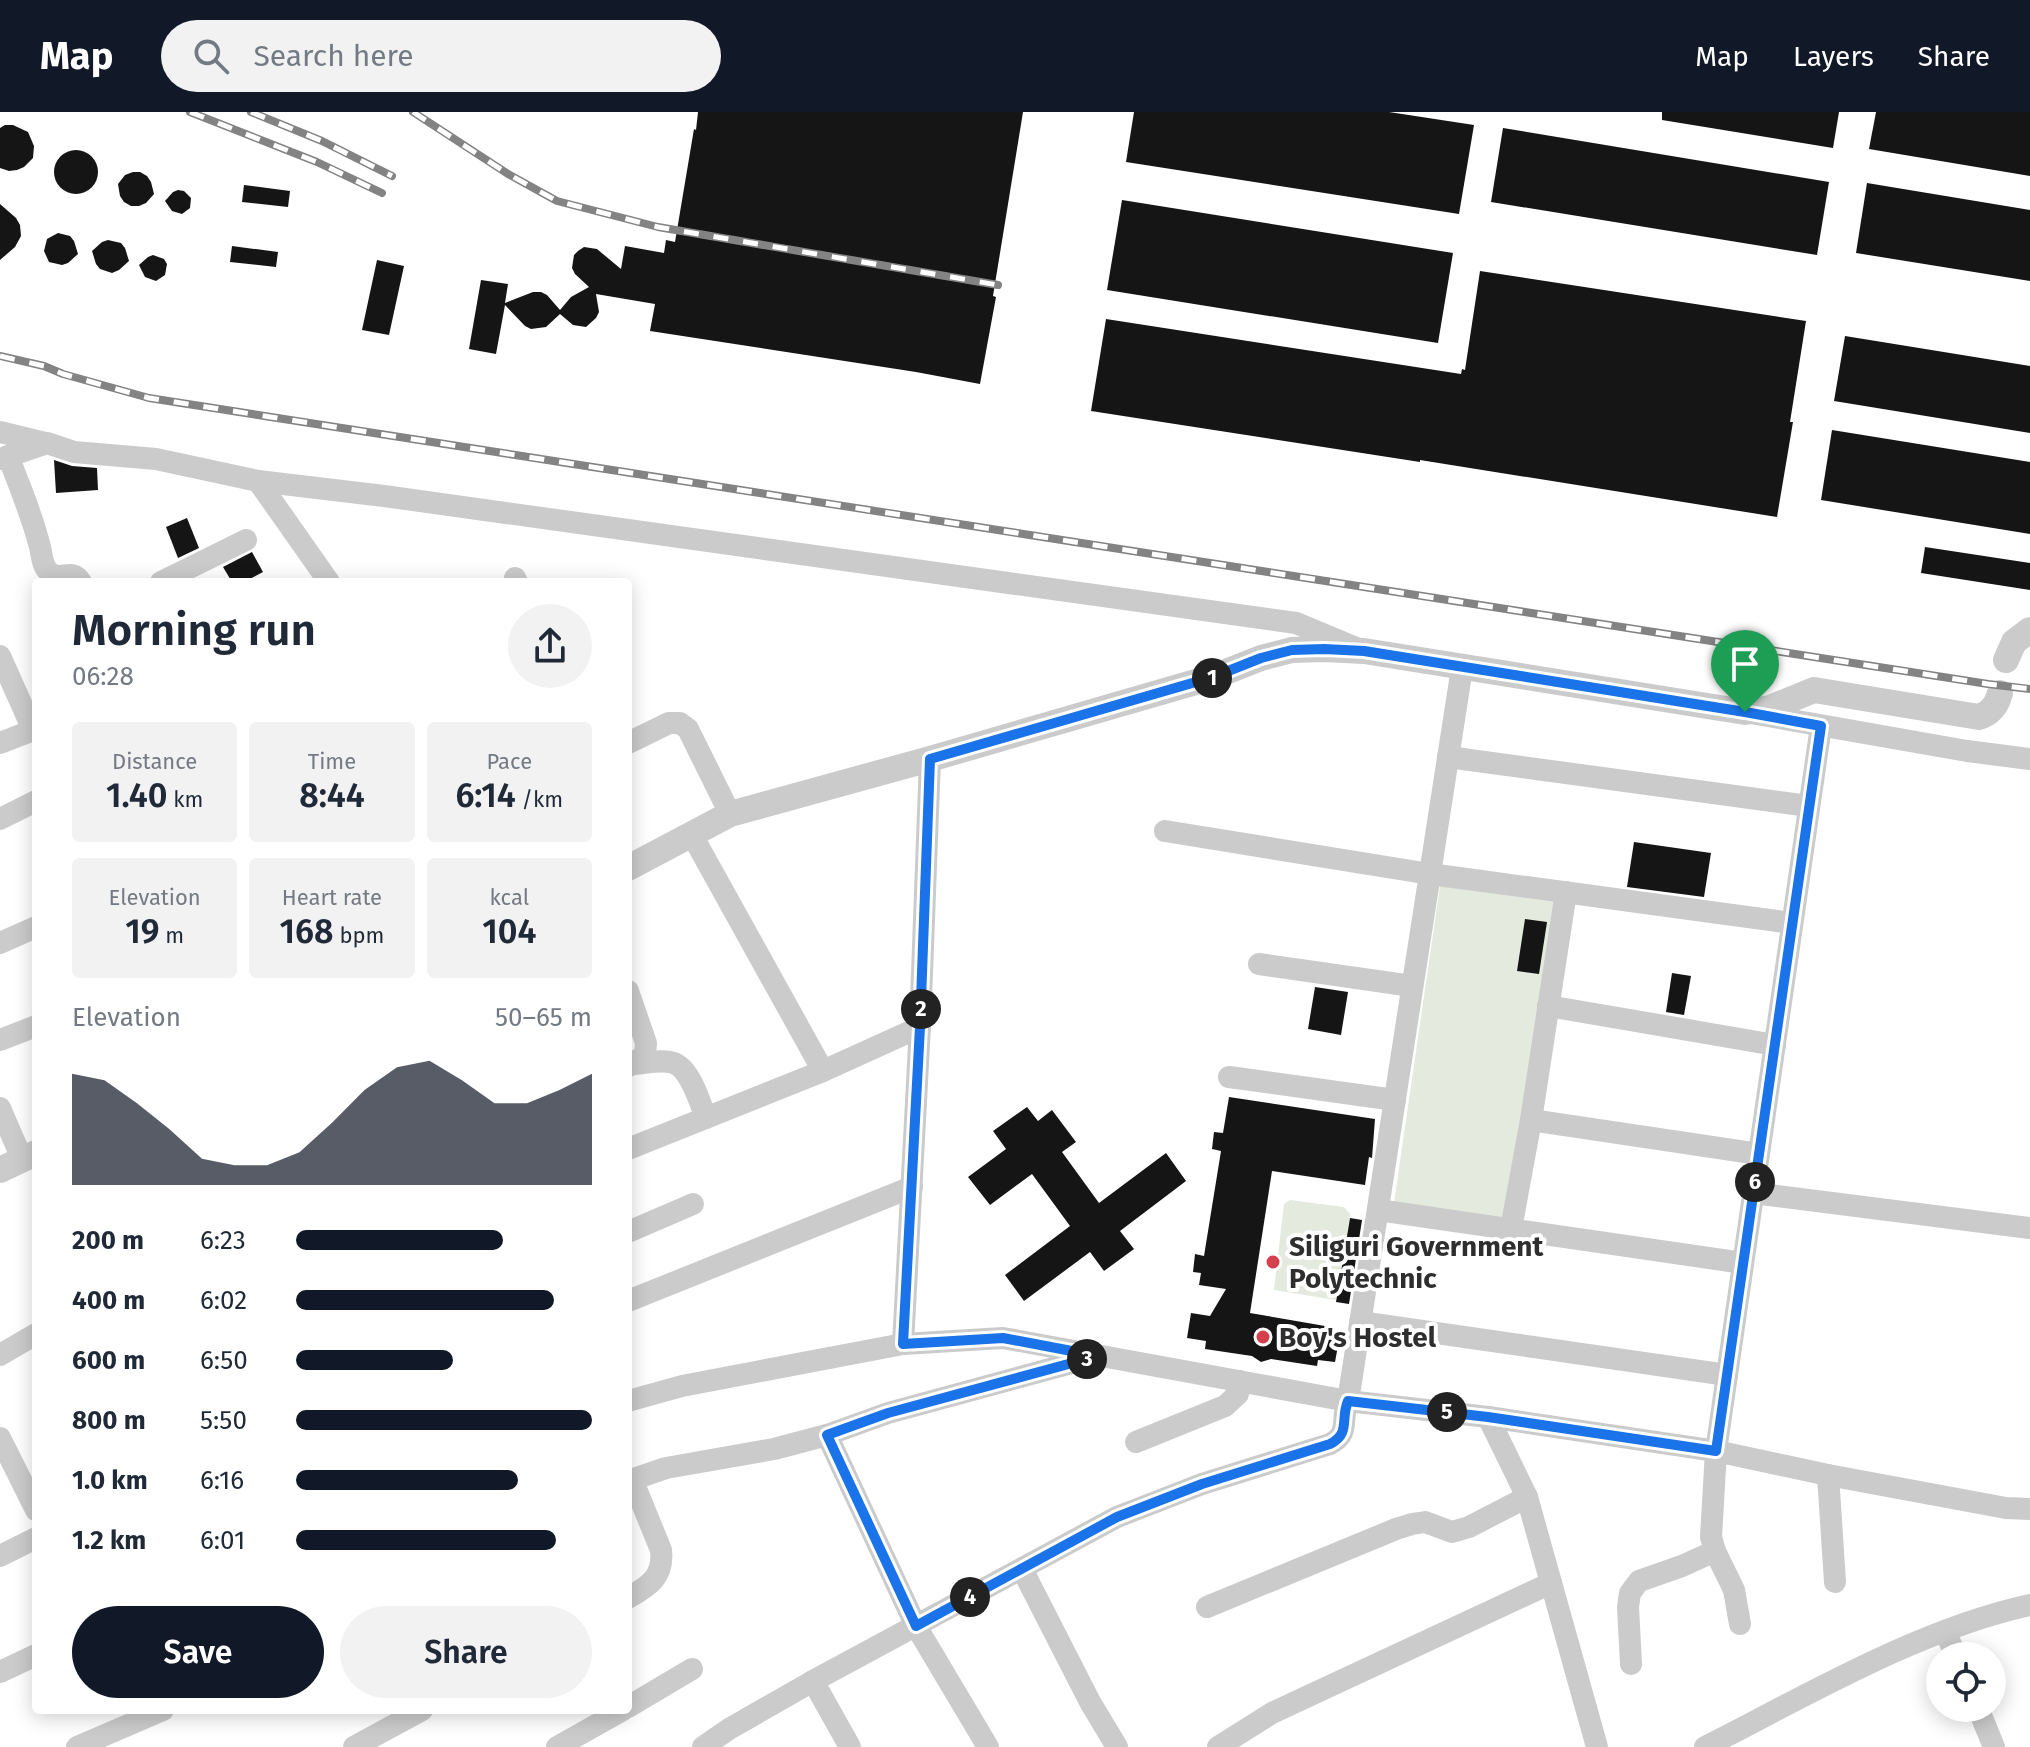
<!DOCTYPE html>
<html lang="en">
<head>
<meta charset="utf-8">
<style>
  body { margin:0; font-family:"Fira Sans",sans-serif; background:#f2f2f3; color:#1f2937; height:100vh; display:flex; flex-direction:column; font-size:30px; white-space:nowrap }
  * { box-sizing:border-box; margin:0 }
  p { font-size:26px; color:#747a83 }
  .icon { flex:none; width:44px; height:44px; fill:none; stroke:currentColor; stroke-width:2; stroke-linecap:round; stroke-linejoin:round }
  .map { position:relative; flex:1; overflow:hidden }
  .sheet { position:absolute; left:32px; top:466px; width:600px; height:1136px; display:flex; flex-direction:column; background:#fff; border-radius:8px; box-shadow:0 4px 20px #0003 }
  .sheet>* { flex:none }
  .fabs { position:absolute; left:1926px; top:1530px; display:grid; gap:16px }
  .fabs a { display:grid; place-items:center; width:80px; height:80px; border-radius:50%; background:#fff; box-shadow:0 4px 20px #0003; font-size:40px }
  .pin { position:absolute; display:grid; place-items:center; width:68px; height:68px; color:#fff; margin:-82px -34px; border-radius:50% 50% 50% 0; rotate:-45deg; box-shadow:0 0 8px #0007 }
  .pin .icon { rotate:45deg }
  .km { position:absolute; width:40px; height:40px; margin:-20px; border-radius:50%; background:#222; color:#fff; font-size:22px; line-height:40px; text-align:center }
  .round { display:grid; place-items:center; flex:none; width:84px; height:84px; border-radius:42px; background:#f2f2f3 }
  .head { display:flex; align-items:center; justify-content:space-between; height:136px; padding:0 40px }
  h1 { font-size:44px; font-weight:600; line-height:60px }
  .metrics { display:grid; grid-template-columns:repeat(3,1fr); gap:12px; height:136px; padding:8px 40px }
  .metrics div { display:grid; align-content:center; border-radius:8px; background:#f2f2f3; text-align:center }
  .metrics b { font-size:34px; font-weight:600 }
  .metrics small { font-size:22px; font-weight:400 }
  .metrics p { font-size:22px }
  .chart { height:224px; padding:16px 40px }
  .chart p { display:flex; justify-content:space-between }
  .chart svg { width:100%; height:144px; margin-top:8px; fill:#111827; opacity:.7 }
  .button { display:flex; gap:16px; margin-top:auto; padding:16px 40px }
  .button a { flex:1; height:92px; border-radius:48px; background:#111827; color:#fff; font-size:32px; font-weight:600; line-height:92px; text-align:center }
  .button a+a { background:#f2f2f3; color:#1f2937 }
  ul { padding:0 40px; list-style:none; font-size:26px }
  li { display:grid; grid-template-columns:128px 96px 1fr; align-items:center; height:60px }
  li i { height:20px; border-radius:10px; background:#111827 }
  header { display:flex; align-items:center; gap:48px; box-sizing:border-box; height:112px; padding:0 40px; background:#111827; color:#fff }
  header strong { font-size:38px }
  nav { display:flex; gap:44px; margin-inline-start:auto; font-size:28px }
  .search { width:560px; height:72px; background:#f2f2f3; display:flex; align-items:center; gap:20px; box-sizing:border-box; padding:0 28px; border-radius:44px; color:#747a83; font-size:30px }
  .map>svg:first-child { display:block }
  .green { fill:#e4eadd }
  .building { fill:#151515 }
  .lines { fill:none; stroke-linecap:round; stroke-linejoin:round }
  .minor { stroke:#cbcbcb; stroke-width:22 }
  .tertiary { stroke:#cbcbcb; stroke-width:26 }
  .rail-casing { stroke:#838383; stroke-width:8 }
  .rail { stroke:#fff; stroke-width:5; stroke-dasharray:15; stroke-linecap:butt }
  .route-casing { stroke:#fff; stroke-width:16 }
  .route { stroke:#1a73e8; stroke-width:10 }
  .poi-dot { fill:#d4414c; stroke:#fff; stroke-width:3 }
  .labels { text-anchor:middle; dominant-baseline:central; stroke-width:8; stroke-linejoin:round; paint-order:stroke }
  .poi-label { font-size:28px; font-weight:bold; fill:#2e2e2e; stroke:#fff; text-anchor:start }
</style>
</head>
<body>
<header>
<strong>Map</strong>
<div class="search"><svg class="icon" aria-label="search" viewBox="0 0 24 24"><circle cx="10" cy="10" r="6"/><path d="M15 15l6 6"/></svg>Search here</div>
<nav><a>Map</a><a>Layers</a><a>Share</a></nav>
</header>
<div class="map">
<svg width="2030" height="1635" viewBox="0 0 2030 1635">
  <rect width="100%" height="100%" fill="#fff"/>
  <!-- green -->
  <g class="green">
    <path d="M 1440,774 L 1554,790 L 1506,1107 L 1394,1091 Z"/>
    <path d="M 1290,1088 L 1344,1095 L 1350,1102 L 1336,1188 L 1274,1178 L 1284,1092 Z"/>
  </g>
  <!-- building -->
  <g class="building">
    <path d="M 698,0 L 1023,0 L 993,184 L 996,185 L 980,272 L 916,260 L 650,219 L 655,192 L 596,182 L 599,200 L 596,206 L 586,215 L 573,213 L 560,202 L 546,215 L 531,217 L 525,214 L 505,193 L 496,242 L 469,237 L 481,168 L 508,172 L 505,191 L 533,180 L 541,180 L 547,183 L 560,198 L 571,185 L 589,175 L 575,162 L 572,156 L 574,143 L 578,139 L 584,135 L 597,137 L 621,157 L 625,134 L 664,141 L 666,128 L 675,130 L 694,17 L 696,18 Z"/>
    <path d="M 1134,0 L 1389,0 L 1474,13 L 1459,102 L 1126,50 Z"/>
    <path d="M 1662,0 L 1839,0 L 1833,36 L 1662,8 Z"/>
    <path d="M 1876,0 L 2030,0 L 2030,64 L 1869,37 Z"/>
    <path d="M 5,13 L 13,13 L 28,20 L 34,34 L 33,46 L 24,55 L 17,58 L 9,59 L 0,56 L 0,16 Z"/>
    <path d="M 1503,16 L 1829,70 L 1817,143 L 1491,90 Z"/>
    <circle cx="76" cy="60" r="22"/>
    <path d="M 133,60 L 140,60 L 147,64 L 151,70 L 154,82 L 146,91 L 139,94 L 131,94 L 124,90 L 120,84 L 118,72 L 125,63 Z"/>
    <path d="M 1867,71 L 2030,98 L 2030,169 L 1856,141 Z"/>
    <path d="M 244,73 L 290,79 L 288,95 L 242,90 Z"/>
    <path d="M 178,78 L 184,79 L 191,86 L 190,96 L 182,102 L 172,99 L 165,89 L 173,80 Z"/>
    <path d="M 1122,88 L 1453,141 L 1438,231 L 1107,178 Z"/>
    <path d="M 0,92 L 16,106 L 20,113 L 21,124 L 15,135 L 0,148 Z"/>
    <path d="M 58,121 L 70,124 L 74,129 L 78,142 L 68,151 L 62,153 L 49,150 L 44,139 L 47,127 Z"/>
    <path d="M 108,128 L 121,131 L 125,136 L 129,149 L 119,158 L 112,161 L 100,157 L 96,152 L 92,139 L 102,130 Z"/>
    <path d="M 232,134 L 278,140 L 276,155 L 230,150 Z"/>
    <path d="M 153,143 L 164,147 L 167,152 L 165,163 L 156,169 L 145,165 L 139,153 L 148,145 Z"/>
    <path d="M 377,148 L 404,154 L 389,223 L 362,218 Z"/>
    <path d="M 1480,159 L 1806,209 L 1790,310 L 1793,310 L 1777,405 L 1420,348 L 1420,350 L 1091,299 L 1106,207 L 1461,262 L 1462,257 L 1465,258 Z"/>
    <path d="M 1845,224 L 2030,254 L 2030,321 L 1834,289 Z"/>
    <path d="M 1832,318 L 2030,350 L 2030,422 L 1821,388 Z"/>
    <path d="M 54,348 L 72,354 L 97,356 L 98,378 L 56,381 Z"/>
    <path d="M 187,406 L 199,436 L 178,446 L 166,415 Z"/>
    <path d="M 1925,435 L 2030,451 L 2030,478 L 1921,461 Z"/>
    <path d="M 252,440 L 263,460 L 244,470 L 232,470 L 223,455 Z"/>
    <path d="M 1634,730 L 1711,741 L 1704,785 L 1627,775 Z"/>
    <path d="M 1525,807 L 1547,810 L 1539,862 L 1517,859 Z"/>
    <path d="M 1672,861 L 1691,864 L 1684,903 L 1666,900 Z"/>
    <path d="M 1315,875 L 1348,880 L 1341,923 L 1308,917 Z"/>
    <path d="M 1229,985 L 1375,1007 L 1372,1046 L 1369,1045 L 1365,1073 L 1272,1059 L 1250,1201 L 1325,1214 L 1324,1220 L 1340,1223 L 1335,1250 L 1318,1248 L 1317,1254 L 1271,1247 L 1261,1250 L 1252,1244 L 1205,1237 L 1206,1229 L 1187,1226 L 1191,1201 L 1210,1204 L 1226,1177 L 1199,1173 L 1201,1161 L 1193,1160 L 1195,1142 L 1204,1144 L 1221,1039 L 1212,1037 L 1214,1020 L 1223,1021 Z"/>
    <path d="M 1027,995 L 1038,1009 L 1052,998 L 1076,1030 L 1062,1040 L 1099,1091 L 1166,1041 L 1186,1069 L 1120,1119 L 1134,1137 L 1104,1159 L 1090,1140 L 1024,1189 L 1005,1163 L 1070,1114 L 1032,1062 L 990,1093 L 968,1065 L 1006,1037 L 993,1019 Z"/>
    <path d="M 1350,1106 L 1362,1108 L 1349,1192 L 1336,1190 Z"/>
  </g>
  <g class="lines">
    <!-- minor -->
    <g class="minor">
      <path d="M 0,320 L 45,331"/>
      <path d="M 8,344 C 20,374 32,404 40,435 C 42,443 42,453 48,459 C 61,472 71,454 81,470"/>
      <path d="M 0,347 L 47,331 L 74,340 L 156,347 L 258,369 L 384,384 L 1296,511 L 1356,536"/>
      <path d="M 258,369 L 329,470"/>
      <path d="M 515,466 L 517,470"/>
      <path d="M 161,470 L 246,428"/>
      <path d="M 0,544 L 33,618"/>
      <path d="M 1751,601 L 1967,639 L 2030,647"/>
      <path d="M 0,631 L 36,617"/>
      <path d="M 628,631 L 669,611 L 680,611 L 688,617 L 730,702"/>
      <path d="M 1448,645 L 1809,694"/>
      <path d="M 0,707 L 36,689"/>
      <path d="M 1165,719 L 1430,762 L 1792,811"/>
      <path d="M 692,723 L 823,959"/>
      <path d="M 0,831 L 36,815"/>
      <path d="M 1259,852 L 1412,874"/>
      <path d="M 628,879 L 646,931 L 645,943 L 629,954"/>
      <path d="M 1548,894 L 1775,933"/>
      <path d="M 0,928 L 36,914"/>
      <path d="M 635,952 C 647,951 662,947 674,951 C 690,957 700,990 706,1006"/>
      <path d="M 1229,965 L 1395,988"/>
      <path d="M 0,996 L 22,1047"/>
      <path d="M 1531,1008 L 1759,1042"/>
      <path d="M 628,1037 L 823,959 L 920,915"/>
      <path d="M 1753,1081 L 2030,1116"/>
      <path d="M 1378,1098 L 1743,1151"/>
      <path d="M 1511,1117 L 1531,1008 L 1566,780"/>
      <path d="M 628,1120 L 693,1092"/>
      <path d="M 628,1189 L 912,1075"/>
      <path d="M 1360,1210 L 1727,1263"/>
      <path d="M 903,1232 L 920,915 L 930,647"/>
      <path d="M 0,1243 L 36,1222"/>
      <path d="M 628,1289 L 682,1274 L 903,1232 L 1003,1226 L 1348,1289 L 1488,1305 L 1716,1339 L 1828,1363 L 2006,1396 L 2030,1397"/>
      <path d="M 1488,1305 L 1527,1385 L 1597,1635"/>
      <path d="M 827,1323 L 916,1514 L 988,1635"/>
      <path d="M 0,1326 L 36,1398"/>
      <path d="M 1136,1330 L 1225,1294 L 1238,1282 L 1239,1269"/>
      <path d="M 1828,1363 L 1835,1470"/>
      <path d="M 628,1369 L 666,1356 L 774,1337 L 827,1323 L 888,1301 L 1094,1245"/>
      <path d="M 0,1444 L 36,1426"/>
      <path d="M 1022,1457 L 1090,1590 L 1117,1635"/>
      <path d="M 628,1486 C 649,1474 664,1465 661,1438 L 632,1367"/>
      <path d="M 1207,1495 L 1396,1417 L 1412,1412 L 1425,1410 L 1452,1420 L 1469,1415 L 1527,1385"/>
      <path d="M 1740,1512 L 1734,1478 L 1715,1439 L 1711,1425 L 1716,1339 L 1821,614"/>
      <path d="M 1945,1519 L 1956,1544"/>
      <path d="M 1631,1552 L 1628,1495 L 1630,1481 L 1639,1469 L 1682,1454 L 1715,1439"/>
      <path d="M 0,1560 L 36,1543"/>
      <path d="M 813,1569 L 850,1635"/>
      <path d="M 628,1595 L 692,1557"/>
      <path d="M 1978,1596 L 1994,1635"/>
      <path d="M 77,1635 L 163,1598"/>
      <path d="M 354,1635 L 422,1598"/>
      <path d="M 557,1635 L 623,1598"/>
      <path d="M 703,1635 L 729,1617 L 813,1569 L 1117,1405 L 1202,1372 L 1330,1332 C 1351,1321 1340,1308 1348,1289 L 1462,556"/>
      <path d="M 1218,1635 L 1272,1601 L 1551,1471"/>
      <path d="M 1705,1635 C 1806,1584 1919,1517 2030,1493"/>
    </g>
    <!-- tertiary -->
    <g class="tertiary">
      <path d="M 2006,548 L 2014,530 L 2030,518"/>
      <path d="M 628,756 L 730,702 L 930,647 L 1213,565 L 1261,546 L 1292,538 L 1324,537 L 1364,539 L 1745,600 L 1770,596 L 1814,578 L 1979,605 C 1991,601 1997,593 2000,581"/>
      <path d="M 0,1058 L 36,1041"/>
    </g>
    <defs>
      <g id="rail">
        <path d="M 190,0 L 317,50 L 382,81"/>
        <path d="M 251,0 L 322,29 L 392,64"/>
        <path d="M 413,0 L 508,62 L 557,89 L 658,115 L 998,173"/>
        <path d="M 0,244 L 44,254 L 63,262 L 149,286 L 1988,572 L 2030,577"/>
      </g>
    </defs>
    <!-- rail casing -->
    <use href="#rail" class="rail-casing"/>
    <!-- rail -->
    <use href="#rail" class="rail"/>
  </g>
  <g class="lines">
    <defs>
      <path id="route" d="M 1324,537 L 1364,539 L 1745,600 L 1821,614 L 1716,1339 L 1488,1305 L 1348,1289 C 1340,1308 1351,1321 1330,1332 L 1202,1372 L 1117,1405 L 916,1514 L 827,1323 L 888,1301 L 1098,1244 L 1003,1226 L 903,1232 L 920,915 L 930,647 L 1213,565 L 1261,546 L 1292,538 Z"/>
    </defs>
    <!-- route casing -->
    <use href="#route" class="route-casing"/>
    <!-- route -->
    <use href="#route" class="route"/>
  </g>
  <!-- markers -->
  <g class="poi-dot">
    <circle cx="1273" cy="1150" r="8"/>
    <circle cx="1263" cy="1225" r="8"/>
  </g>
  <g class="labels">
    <!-- poi labels -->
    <g class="poi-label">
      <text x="1289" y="1134">Siliguri Government<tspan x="1289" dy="32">Polytechnic</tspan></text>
      <text x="1279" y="1225">Boy's Hostel</text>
    </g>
  </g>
</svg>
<div class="fabs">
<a><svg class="icon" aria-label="locate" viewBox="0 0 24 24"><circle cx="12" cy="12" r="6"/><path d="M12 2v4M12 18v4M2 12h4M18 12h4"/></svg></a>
</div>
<div class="pin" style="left:1745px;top:600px;background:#1e9e55"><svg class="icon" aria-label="arrive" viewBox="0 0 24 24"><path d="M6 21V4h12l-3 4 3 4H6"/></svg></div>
<b class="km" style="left:1212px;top:566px">1</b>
<b class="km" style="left:921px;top:897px">2</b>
<b class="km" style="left:1087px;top:1247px">3</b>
<b class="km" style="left:970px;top:1485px">4</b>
<b class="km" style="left:1447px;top:1300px">5</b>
<b class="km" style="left:1755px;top:1070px">6</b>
<section class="sheet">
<div class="head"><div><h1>Morning run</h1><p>06:28</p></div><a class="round"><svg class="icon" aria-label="share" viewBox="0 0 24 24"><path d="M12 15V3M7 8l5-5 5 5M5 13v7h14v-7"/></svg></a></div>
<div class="metrics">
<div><p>Distance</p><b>1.40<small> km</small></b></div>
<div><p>Time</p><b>8:44</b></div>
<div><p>Pace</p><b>6:14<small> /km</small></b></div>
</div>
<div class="metrics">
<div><p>Elevation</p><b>19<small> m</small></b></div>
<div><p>Heart rate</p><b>168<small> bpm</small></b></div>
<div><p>kcal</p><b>104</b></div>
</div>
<div class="chart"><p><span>Elevation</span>50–65 m</p>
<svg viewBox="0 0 160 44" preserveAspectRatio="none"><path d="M0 44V10L10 12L20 19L30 27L40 36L50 38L60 38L70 34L80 25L90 15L100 8L110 6L120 12L130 19L140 19L150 15L160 10V44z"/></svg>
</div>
<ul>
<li><b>200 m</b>6:23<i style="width:70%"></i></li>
<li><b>400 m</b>6:02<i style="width:87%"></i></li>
<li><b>600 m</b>6:50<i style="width:53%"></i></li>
<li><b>800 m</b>5:50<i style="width:100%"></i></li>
<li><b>1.0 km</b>6:16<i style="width:75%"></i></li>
<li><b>1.2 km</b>6:01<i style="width:88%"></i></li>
</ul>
<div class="button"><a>Save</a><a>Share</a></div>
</section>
</div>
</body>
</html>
